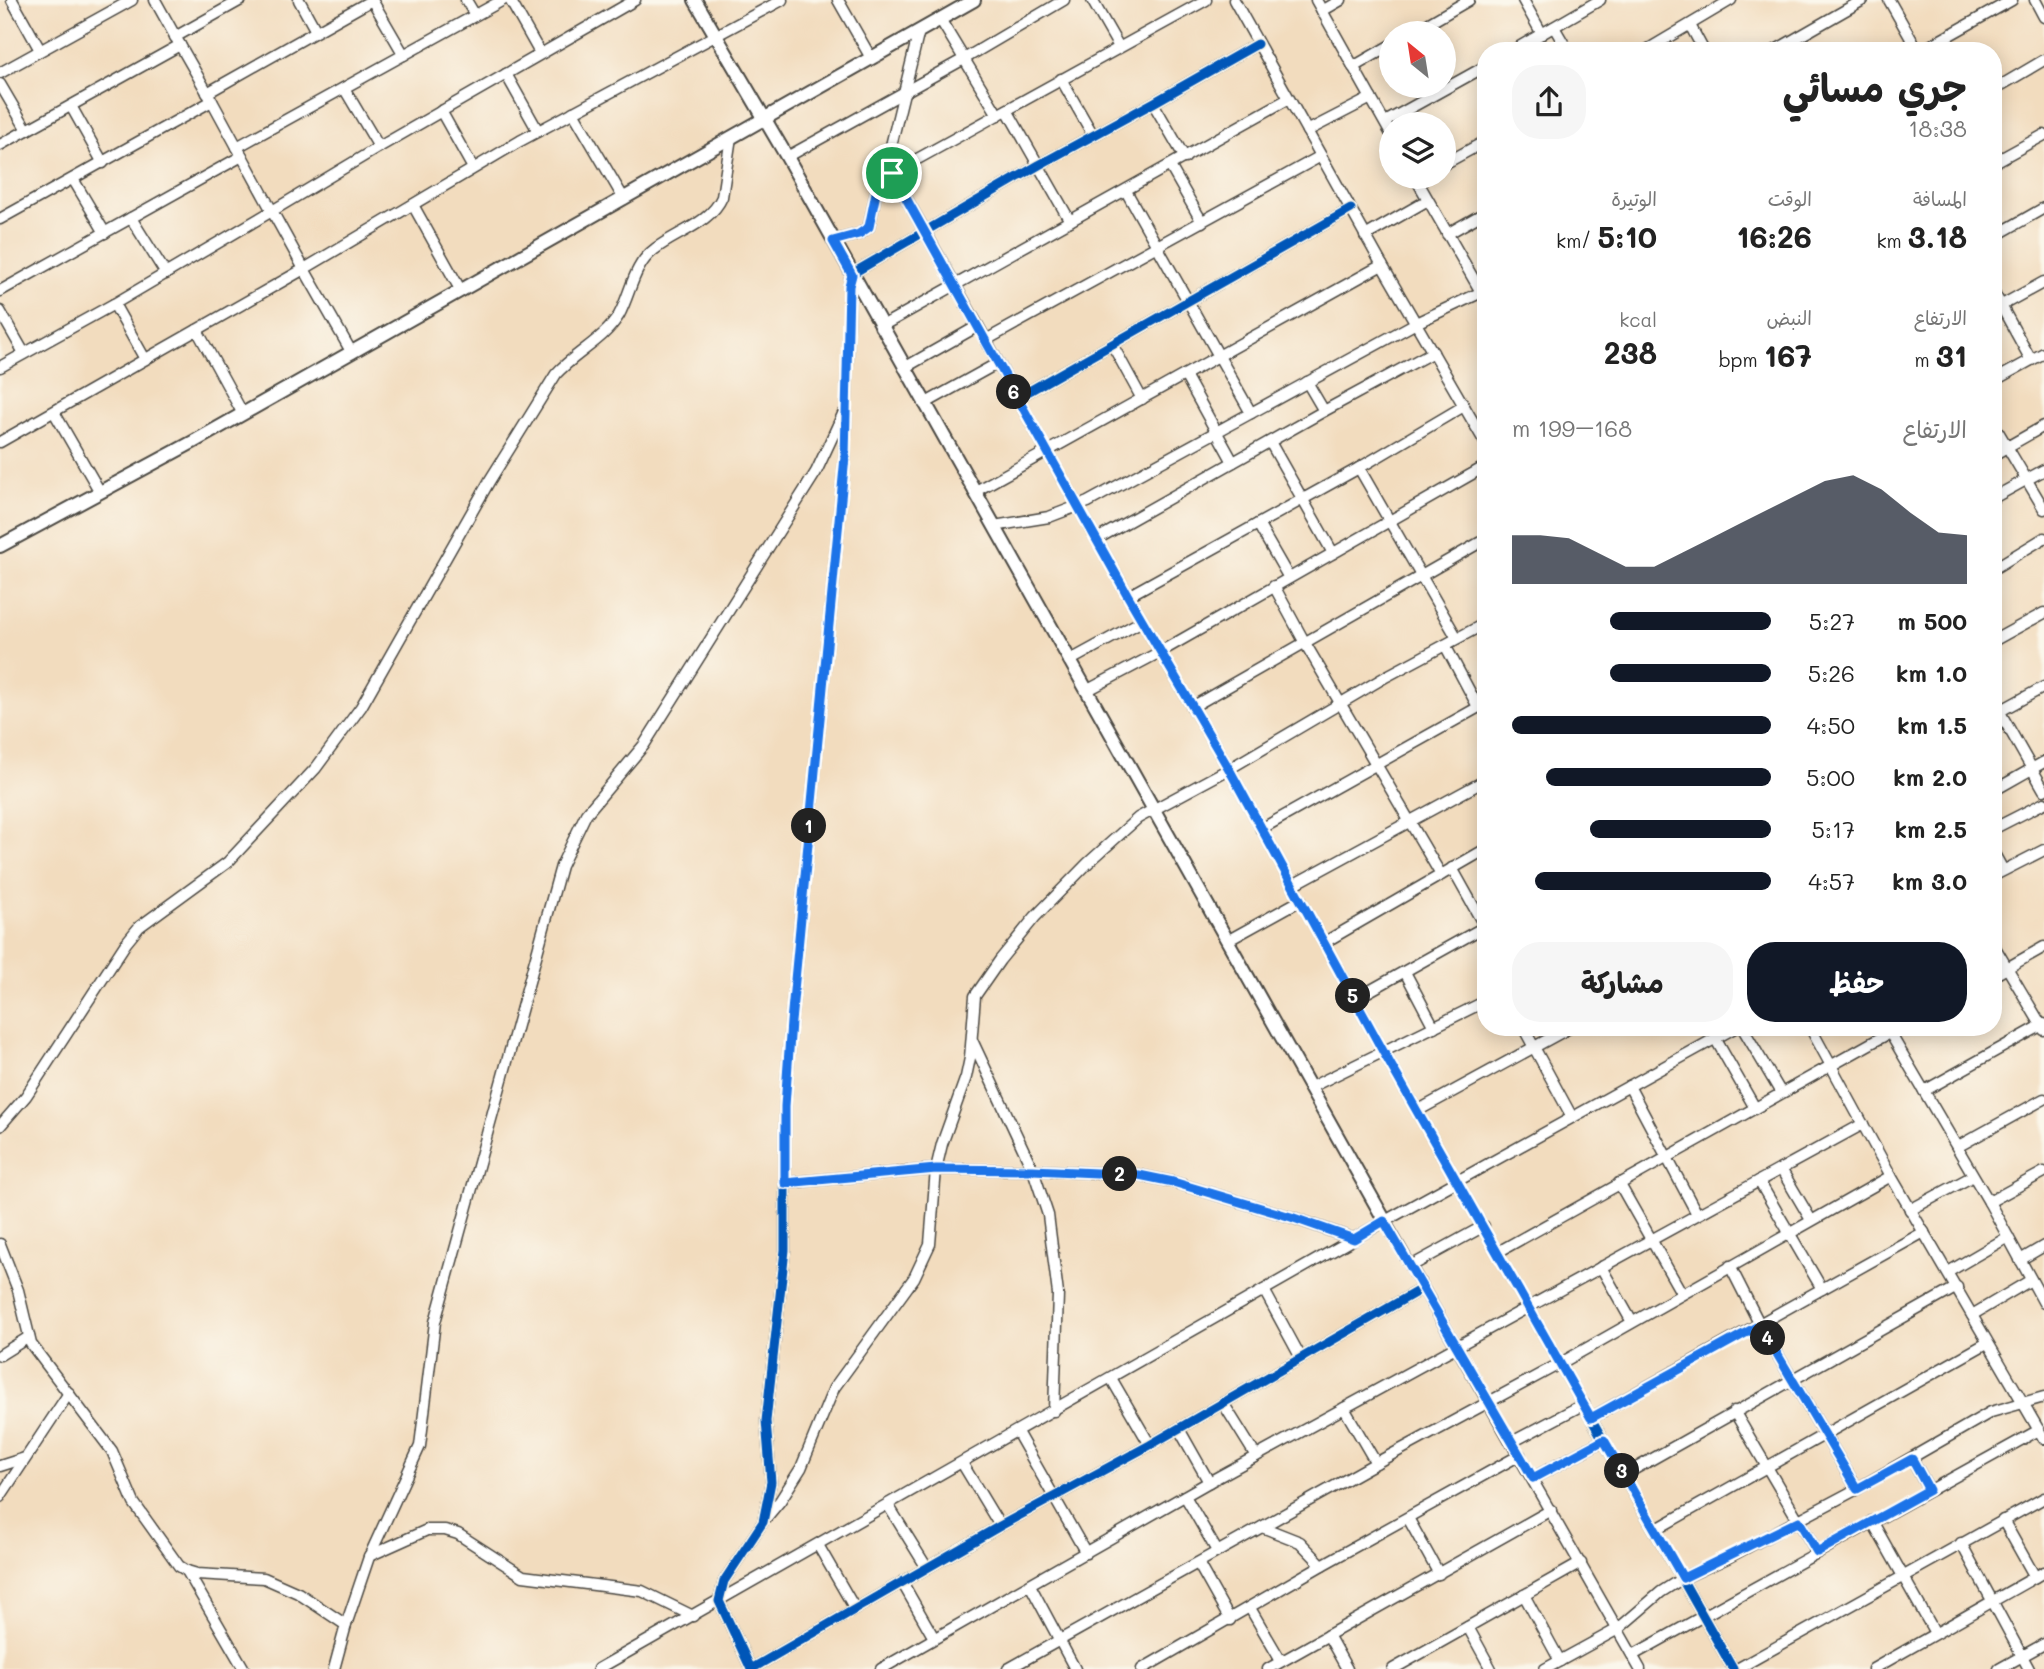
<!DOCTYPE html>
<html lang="ar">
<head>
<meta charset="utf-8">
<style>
  body { margin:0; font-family:Mali,"Playpen Sans Arabic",sans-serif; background:#f6f6f6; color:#222; direction:rtl; height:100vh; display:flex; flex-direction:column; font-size:26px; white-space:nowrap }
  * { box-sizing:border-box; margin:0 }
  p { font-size:23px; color:#767676 }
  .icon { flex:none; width:38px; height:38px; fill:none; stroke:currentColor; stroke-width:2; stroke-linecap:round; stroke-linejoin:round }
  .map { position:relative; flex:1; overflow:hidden; direction:ltr }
  .details { position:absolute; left:1477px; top:42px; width:525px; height:994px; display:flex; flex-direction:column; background:#fff; border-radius:28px; box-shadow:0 4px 18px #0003; direction:rtl }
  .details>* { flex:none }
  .needle { width:46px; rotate:330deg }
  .tools { position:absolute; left:1379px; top:21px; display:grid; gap:14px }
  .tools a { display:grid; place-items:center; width:77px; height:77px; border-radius:50%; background:#fff; box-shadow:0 4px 18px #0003; font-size:35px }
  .pin { position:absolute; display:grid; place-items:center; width:60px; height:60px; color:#fff; margin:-30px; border:4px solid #fff; border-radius:50%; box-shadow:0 2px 7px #0007 }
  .km { position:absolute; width:35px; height:35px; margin:-18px; border-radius:50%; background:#222; color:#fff; font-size:19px; line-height:35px; text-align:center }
  .round { display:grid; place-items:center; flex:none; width:74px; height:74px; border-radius:28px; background:#f6f6f6 }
  .head { display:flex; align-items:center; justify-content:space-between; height:119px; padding:0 35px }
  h1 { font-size:38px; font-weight:700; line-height:52px }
  .metrics { display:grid; grid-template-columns:repeat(3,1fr); gap:10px; height:119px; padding:7px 35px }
  .metrics div { display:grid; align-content:center }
  .metrics b { font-size:30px; font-weight:700 }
  .metrics small { font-size:19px; font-weight:400 }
  .metrics p { font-size:19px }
  .chart { height:196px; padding:14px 35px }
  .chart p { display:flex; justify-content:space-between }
  .chart svg { width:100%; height:126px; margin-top:7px; fill:#111827; opacity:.7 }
  .primary-button { display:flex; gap:14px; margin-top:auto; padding:14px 35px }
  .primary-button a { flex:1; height:80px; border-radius:28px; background:#111827; color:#fff; font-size:28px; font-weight:700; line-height:80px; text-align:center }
  .primary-button a+a { background:#f6f6f6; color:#222 }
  ul { padding:0 35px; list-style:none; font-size:23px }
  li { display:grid; grid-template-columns:112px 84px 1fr; align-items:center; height:52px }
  li i { height:18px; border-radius:9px; background:#111827 }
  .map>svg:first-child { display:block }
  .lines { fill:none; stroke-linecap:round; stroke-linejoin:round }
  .minor-casing { stroke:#494641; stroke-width:13 }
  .tertiary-casing { stroke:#494641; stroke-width:16 }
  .minor { stroke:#fff; stroke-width:10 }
  .tertiary { stroke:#fff; stroke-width:12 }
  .cycleway-casing { stroke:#fbf7ec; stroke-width:13 }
  .cycleway { stroke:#0057b8; stroke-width:9 }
  .route-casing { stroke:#fff; stroke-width:14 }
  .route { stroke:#1a73e8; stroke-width:9 }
</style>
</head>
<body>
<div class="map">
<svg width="2044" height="1669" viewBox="0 0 2044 1669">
  <rect width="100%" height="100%" fill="#fbf7ec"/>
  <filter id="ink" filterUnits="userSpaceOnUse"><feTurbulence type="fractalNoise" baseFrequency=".0143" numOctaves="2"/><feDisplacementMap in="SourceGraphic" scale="14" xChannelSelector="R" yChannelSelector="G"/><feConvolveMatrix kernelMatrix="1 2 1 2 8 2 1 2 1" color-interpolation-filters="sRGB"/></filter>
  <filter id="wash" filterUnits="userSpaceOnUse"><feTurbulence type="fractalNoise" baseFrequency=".00686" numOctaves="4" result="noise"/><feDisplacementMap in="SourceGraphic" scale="28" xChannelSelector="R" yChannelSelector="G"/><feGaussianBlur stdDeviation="1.57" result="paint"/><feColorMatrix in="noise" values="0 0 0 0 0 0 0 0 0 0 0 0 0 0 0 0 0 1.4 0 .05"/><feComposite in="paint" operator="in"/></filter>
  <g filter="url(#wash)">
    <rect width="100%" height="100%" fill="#f2dcbe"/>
  </g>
  <g filter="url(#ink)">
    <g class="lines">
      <defs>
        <g id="minor">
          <path d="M 12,0 L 40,50"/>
          <path d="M 299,0 L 316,31"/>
          <path d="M 372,0 L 404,55"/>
          <path d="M 466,0 L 475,15"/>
          <path d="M 510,0 L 540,53"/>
          <path d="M 838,0 L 871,58"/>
          <path d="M 1092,0 L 1119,47"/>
          <path d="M 1234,0 L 1382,265 L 1486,444"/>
          <path d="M 1316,0 L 1391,134"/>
          <path d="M 1523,0 L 1542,34"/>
          <path d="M 1889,0 L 1918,51"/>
          <path d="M 2035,0 L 2044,17"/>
          <path d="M 1322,11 L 1341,0"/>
          <path d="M 940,19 L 998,115"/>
          <path d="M 1690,25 L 1704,51"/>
          <path d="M 1554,27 L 1568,51"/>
          <path d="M 1412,33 L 1469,0"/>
          <path d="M 175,37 L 241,0"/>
          <path d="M 1257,44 L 1153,103 L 1039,165 L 855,272 L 850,279 L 845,457 L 791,1022 L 785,1106 L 785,1250 L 766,1421 L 771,1482 L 763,1522 L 724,1581 L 719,1601 L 751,1669 L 1000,1526 L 1150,1445 L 1423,1288"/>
          <path d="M 1512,51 L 1600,0"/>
          <path d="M 1645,51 L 1731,0"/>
          <path d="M 1774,51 L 1863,0"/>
          <path d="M 1921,51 L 2012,0"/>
          <path d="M 1353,67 L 1391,45"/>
          <path d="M 0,73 L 132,0"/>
          <path d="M 506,74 L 538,131"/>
          <path d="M 1061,79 L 1093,135"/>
          <path d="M 0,84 L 27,130"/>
          <path d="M 344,88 L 379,147"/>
          <path d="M 1993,90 L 2044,60"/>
          <path d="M 207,93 L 372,0"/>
          <path d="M 1153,103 L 1185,158"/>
          <path d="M 71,106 L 103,163"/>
          <path d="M 1007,110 L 1070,221"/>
          <path d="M 441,111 L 473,168"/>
          <path d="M 573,112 L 624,199"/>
          <path d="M 1385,122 L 1486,66"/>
          <path d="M 1307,131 L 1371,98"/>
          <path d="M 0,145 L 180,45 L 155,0"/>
          <path d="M 237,147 L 503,0"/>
          <path d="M 787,157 L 964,59 L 1064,0"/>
          <path d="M 1993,163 L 2044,135"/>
          <path d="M 1444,164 L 1486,141"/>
          <path d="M 1170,166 L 1202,222"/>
          <path d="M 1415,177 L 1481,292"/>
          <path d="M 73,179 L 105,233"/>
          <path d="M 1126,191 L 1251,413"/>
          <path d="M 413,205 L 461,291"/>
          <path d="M 1351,209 L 1017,398 L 1160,652 L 1229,769 L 1384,1053 L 1733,1669"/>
          <path d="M 131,218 L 166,274"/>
          <path d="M 0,219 L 212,101 L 180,45"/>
          <path d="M 1447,234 L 1486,212"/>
          <path d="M 1365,236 L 1428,200"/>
          <path d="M 1993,237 L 2044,208"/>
          <path d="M 833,241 L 859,234 L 869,227 L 876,193 L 892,173 L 888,158 L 919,31"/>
          <path d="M 0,291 L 242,156 L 212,101"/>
          <path d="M 1993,291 L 2031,360"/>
          <path d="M 114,304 L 145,359"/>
          <path d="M 1993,310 L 2044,282"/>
          <path d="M 0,311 L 24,353"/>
          <path d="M 880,327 L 1288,99"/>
          <path d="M 197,330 L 243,414"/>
          <path d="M 986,340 L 892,173 L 1206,0"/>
          <path d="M 1113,346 L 1142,399"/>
          <path d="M 352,353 L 304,269 L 520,141 L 782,0"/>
          <path d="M 0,367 L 114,304 L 272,211 L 242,156"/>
          <path d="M 904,368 L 978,326"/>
          <path d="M 1185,375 L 1233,462"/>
          <path d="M 1993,381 L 2044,353"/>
          <path d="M 1307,382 L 1324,411"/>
          <path d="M 1017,398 L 986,340 L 1321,156"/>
          <path d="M 924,404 L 998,363"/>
          <path d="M 54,412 L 100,492"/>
          <path d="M 1993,423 L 2044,509"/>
          <path d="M 0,442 L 304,269 L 272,211 L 379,147 L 635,0"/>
          <path d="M 1270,442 L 1333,553"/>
          <path d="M 1993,455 L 2044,426"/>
          <path d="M 1359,468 L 1457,638"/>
          <path d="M 974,492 L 1382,265"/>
          <path d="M 1993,498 L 2044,470"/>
          <path d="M 1258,524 L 1289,578"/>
          <path d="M 994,526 L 1049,517 L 1088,502 L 1416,323 L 1486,290"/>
          <path d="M 1097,539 L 1324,411 L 1433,352"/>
          <path d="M 1993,569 L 2044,538"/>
          <path d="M 1274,586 L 1305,643 L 1441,875"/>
          <path d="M 1128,596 L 1359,468 L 1464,406"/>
          <path d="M 1993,641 L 2044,613"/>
          <path d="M 1445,645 L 1478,707"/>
          <path d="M 1069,661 L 1142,621"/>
          <path d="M 1086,691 L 1160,652 L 1486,466"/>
          <path d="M 1993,700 L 2044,790"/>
          <path d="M 1192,707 L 1486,539"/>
          <path d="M 2000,711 L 2044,687"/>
          <path d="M 1993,791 L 2044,762"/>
          <path d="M 1261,829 L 1486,703"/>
          <path d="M 1993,829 L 2044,803"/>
          <path d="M 1993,852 L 2003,870"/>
          <path d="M 1452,868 L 1485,927"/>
          <path d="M 1993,876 L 2044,850"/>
          <path d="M 1293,885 L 1486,780"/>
          <path d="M 1227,941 L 1301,900"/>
          <path d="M 1325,942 L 1486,849"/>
          <path d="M 1993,944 L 2044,1030"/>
          <path d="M 1405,972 L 1434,1027"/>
          <path d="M 1993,976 L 2044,947"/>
          <path d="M 1355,999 L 1486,926"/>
          <path d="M 1523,1027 L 1572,1117"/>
          <path d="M 1742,1027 L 1781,1093"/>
          <path d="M 1810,1027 L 1891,1176 L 2044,1439"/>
          <path d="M 1890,1033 L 1924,1091 L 2044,1024"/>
          <path d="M 1715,1038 L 1755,1108"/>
          <path d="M 972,1040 L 1033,1170 L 1048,1215 L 1058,1294 L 1054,1411"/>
          <path d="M 1629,1086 L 1697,1214"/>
          <path d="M 1309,1088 L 1486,1001"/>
          <path d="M 1924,1091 L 1989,1202 L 2044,1303"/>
          <path d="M 1417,1111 L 1571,1027"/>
          <path d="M 0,1126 L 26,1096 L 126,943 L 139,927 L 228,862 L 316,768 L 361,707 L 490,480 L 556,374 C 576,352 604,340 619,315 C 631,293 633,265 655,249 C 677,232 711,223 722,197 L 731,137"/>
          <path d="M 1957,1147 L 2044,1099"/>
          <path d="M 1781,1169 L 1811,1220"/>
          <path d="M 1759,1181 L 1822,1289"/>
          <path d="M 785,1183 L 936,1169 L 1033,1170 L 1139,1175 L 1173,1182 L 1291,1217 L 1354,1239"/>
          <path d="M 1619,1183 L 1682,1294"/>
          <path d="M 1989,1202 L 2044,1172"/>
          <path d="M 1910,1210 L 1973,1176"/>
          <path d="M 1385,1221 L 1640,1669"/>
          <path d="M 0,1244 L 18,1290 L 31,1344 L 112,1451 L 134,1503 L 179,1566 L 187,1571 L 244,1669"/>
          <path d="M 1498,1252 L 1900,1027"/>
          <path d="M 2020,1260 L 2044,1246"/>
          <path d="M 1411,1266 L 1484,1226"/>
          <path d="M 1730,1266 L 1760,1325 L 1857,1489"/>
          <path d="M 1601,1267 L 1632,1322"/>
          <path d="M 1948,1272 L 2008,1237"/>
          <path d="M 1264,1290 L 1301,1358"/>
          <path d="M 1972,1315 L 2031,1280"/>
          <path d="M 0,1355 L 29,1337"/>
          <path d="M 1111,1378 L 1150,1445"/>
          <path d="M 1223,1403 L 1256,1456"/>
          <path d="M 1344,1408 L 1376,1463"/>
          <path d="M 1734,1411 L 1817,1552"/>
          <path d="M 1591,1418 L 1924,1232"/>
          <path d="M 1179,1429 L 1209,1482"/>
          <path d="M 1017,1432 L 1086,1553"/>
          <path d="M 1512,1442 L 1584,1404"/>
          <path d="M 1912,1459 L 1929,1490"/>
          <path d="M 962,1463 L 1000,1526"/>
          <path d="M 0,1466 L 25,1458"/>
          <path d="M 1624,1475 L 1957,1287"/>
          <path d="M 1533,1478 L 1604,1440"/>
          <path d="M 1185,1496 L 1217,1551"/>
          <path d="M 0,1497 L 69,1393"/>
          <path d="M 888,1505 L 927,1568"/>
          <path d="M 1408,1518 L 1439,1574"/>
          <path d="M 765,1519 L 780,1501 L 801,1468 L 834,1388 L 914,1278 L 930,1244 L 936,1169 L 942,1144 L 966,1077 L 970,1058 L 975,996 L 1000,960 L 1035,917 L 1088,863 L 1138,818 L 1229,769 L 1387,676 L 1486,623"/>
          <path d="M 2003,1520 L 2035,1577"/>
          <path d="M 1872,1521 L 1935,1633"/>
          <path d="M 1262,1527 L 1300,1542 L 1322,1565"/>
          <path d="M 1655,1530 L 1987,1343"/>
          <path d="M 1961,1543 L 2029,1669"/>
          <path d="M 818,1545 L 855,1609"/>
          <path d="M 369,1556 L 427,1530 L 445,1530 L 458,1534 L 523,1576 L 642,1591 L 693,1616"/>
          <path d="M 1198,1563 L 1230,1620"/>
          <path d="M 187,1571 L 197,1574 L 264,1578 L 298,1593 L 346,1625"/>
          <path d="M 902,1582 L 934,1638"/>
          <path d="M 1030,1585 L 1075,1669"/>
          <path d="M 1524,1595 L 1560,1661"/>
          <path d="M 1250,1608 L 1281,1661"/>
          <path d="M 1468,1627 L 1491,1669"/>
          <path d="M 1328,1635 L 1347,1669"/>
          <path d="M 1633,1655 L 2039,1430"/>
          <path d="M 334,1669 L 346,1625 L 369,1557 L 420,1446 L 435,1322 L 561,866 L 586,814 L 644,745 L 792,510 L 816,472 L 843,414"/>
          <path d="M 598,1669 L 1385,1221 L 1736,1027"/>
          <path d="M 881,1669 L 1209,1482 L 1863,1124"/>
          <path d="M 1008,1669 L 1376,1463 L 1561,1363 L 1891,1176"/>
          <path d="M 1142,1669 L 1322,1565 L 1520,1455"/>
          <path d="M 1268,1669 L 1551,1510"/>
          <path d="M 1393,1669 L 1581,1563"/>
          <path d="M 1545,1669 L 1618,1629 L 1661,1592 L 1683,1578 L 1729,1557 L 1857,1489 L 1991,1412 L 2044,1397"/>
          <path d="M 1737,1669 L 2044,1498"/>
          <path d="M 1873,1669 L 2044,1572"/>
          <path d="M 1999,1669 L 2044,1644"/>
        </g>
        <g id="tertiary">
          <path d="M 695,0 L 787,157 L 1385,1221"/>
          <path d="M 0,546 L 193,442 L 974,0"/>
        </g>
      </defs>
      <!-- minor casing -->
      <use href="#minor" class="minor-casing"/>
      <!-- tertiary casing -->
      <use href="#tertiary" class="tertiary-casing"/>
      <!-- minor -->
      <use href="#minor" class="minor"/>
      <!-- tertiary -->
      <use href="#tertiary" class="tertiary"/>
      <defs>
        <g id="cycleway">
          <path d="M 1257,44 L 1153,103 L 1039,165 L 855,272 L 850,279 L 845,457 L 791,1022 L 785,1106 L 785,1250 L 766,1421 L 771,1482 L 763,1522 L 724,1581 L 719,1601 L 751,1669 L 1000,1526 L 1150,1445 L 1423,1288"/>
          <path d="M 1351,209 L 1017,398 L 1160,652 L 1229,769 L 1384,1053 L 1733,1669"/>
        </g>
      </defs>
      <!-- cycleway casing -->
      <use href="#cycleway" class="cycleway-casing"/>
      <!-- cycleway -->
      <use href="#cycleway" class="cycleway"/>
    </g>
  </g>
  <g class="lines" filter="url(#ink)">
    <defs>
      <path id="route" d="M 892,173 L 1128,596 L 1229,769 L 1384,1053 L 1591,1418 L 1760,1325 L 1857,1489 L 1912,1459 L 1929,1490 L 1817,1552 L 1799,1521 L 1683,1578 L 1604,1440 L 1533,1478 L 1384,1221 L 1354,1239 L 1291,1217 L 1173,1182 L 1139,1175 L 1033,1170 L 936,1169 L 785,1183 L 785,1106 L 791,1022 L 845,457 L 849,286 L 852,275 L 833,241 L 859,234 L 869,227 L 876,193 Z"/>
    </defs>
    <!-- route casing -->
    <use href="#route" class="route-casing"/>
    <!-- route -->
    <use href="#route" class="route"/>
  </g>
</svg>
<div class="tools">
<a><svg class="needle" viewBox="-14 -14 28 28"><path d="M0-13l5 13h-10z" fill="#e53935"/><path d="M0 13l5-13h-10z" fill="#767676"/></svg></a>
<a><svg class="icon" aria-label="layers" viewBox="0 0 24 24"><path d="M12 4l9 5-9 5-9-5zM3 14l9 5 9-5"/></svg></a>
</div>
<div class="pin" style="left:892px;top:173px;background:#1e9e55"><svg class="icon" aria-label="arrive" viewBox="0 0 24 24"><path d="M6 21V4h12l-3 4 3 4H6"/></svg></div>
<b class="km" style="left:809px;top:826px">1</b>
<b class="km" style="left:1120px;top:1174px">2</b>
<b class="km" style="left:1622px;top:1471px">3</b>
<b class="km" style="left:1768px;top:1338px">4</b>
<b class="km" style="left:1353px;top:996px">5</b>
<b class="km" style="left:1014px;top:392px">6</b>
<section class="details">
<div class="head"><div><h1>جري مسائي</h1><p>18:38</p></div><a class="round"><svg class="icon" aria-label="share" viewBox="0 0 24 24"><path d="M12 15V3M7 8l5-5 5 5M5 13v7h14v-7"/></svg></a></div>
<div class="metrics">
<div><p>المسافة</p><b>3.18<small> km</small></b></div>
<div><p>الوقت</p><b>16:26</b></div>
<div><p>الوتيرة</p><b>5:10<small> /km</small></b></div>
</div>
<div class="metrics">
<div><p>الارتفاع</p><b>31<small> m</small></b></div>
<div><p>النبض</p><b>167<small> bpm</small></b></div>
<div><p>kcal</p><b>238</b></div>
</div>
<div class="chart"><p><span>الارتفاع</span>168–199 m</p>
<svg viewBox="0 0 160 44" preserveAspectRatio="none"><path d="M0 44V27L10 27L20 28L30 33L40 38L50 38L60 33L70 28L80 23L90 18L100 13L110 8L120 6L130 11L140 19L150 26L160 27V44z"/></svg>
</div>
<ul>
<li><b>500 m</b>5:27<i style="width:62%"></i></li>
<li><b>1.0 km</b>5:26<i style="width:62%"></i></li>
<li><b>1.5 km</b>4:50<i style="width:100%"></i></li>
<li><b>2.0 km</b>5:00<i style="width:87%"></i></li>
<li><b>2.5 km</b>5:17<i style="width:70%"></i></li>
<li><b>3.0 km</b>4:57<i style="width:91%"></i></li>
</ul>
<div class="primary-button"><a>حفظ</a><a>مشاركة</a></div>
</section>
</div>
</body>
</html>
